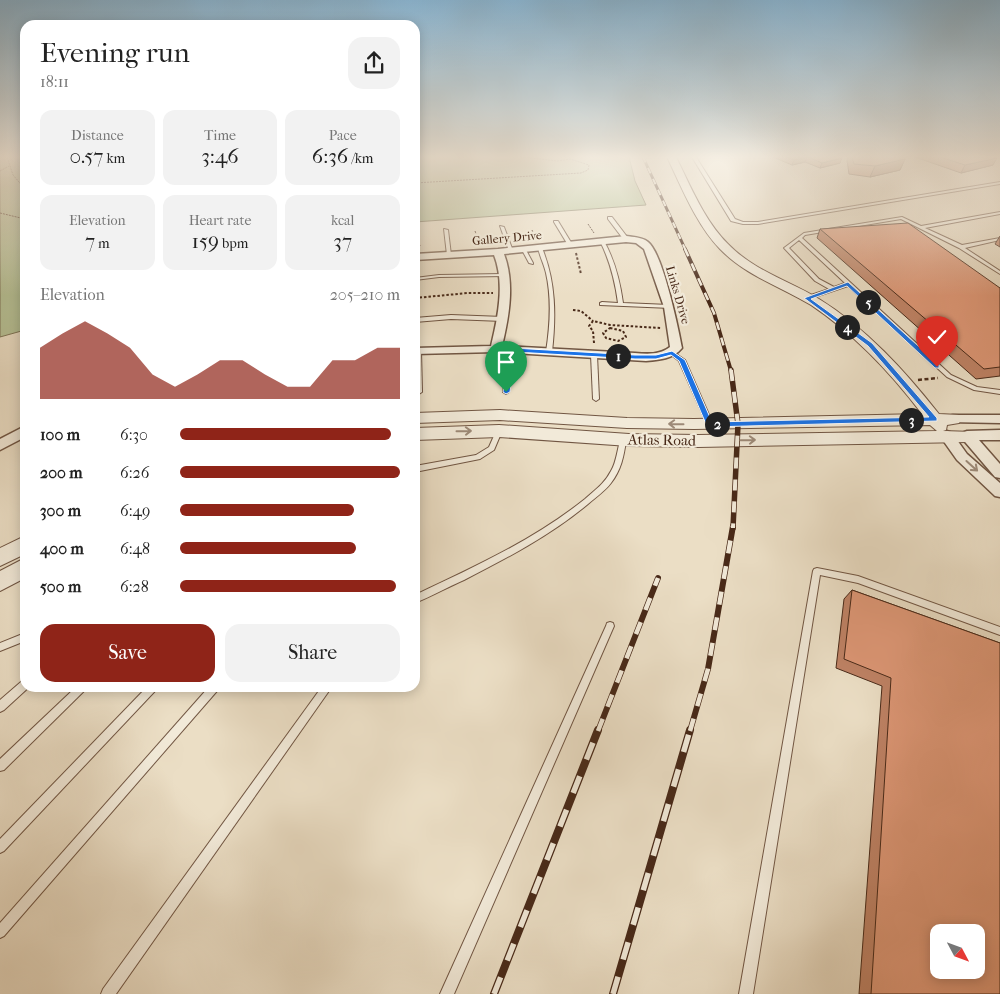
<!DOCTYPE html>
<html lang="en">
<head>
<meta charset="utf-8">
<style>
  body { margin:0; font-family:"IM FELL French Canon",serif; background:#f2f2f2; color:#222; height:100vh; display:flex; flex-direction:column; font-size:19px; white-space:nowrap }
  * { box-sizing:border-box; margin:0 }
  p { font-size:16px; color:#767676 }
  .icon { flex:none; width:28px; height:28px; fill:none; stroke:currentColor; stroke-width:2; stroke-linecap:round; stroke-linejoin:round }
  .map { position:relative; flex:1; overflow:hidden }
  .panel { position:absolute; left:20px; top:20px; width:400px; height:672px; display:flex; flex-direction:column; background:#fff; border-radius:15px; box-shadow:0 2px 12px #0003 }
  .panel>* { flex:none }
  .needle { width:32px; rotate:131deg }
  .controls { position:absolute; left:930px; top:924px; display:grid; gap:10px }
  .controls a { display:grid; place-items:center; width:55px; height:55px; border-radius:10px; background:#fff; box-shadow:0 2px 12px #0003; font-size:25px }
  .pin { position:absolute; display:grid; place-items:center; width:42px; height:42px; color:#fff; margin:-51px -21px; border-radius:50% 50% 50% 0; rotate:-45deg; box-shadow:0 0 5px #0007 }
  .pin .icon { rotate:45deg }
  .km { position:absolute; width:25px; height:25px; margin:-12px; border-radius:50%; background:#222; color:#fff; font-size:14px; line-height:25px; text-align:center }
  .round { display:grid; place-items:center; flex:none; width:52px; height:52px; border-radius:15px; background:#f2f2f2 }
  .summary { display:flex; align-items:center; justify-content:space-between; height:85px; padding:0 20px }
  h1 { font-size:28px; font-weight:600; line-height:38px }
  .stats { display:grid; grid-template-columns:repeat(3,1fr); gap:8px; height:85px; padding:5px 20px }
  .stats div { display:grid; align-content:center; border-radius:12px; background:#f2f2f2; text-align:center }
  .stats b { font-size:21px; font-weight:600 }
  .stats small { font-size:14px; font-weight:400 }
  .stats p { font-size:14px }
  .chart { height:140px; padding:10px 20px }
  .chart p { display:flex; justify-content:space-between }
  .chart svg { width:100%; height:90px; margin-top:5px; fill:#8f2418; opacity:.7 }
  .button { display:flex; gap:10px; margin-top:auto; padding:10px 20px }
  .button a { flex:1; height:58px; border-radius:15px; background:#8f2418; color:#fff; font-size:20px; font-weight:600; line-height:58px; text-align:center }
  .button a+a { background:#f2f2f2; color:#222 }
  ul { padding:0 20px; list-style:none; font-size:16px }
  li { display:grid; grid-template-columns:80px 60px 1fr; align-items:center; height:38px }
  li i { height:12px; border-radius:6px; background:#8f2418 }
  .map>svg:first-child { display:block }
  .green { fill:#b6c196; stroke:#7f7557 }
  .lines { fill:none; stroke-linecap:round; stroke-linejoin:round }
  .service-casing { stroke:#715643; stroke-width:2 }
  .minor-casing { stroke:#715643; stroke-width:3 }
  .tertiary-casing { stroke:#715643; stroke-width:2 }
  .path-far2 { stroke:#482918; stroke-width:1; stroke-dasharray:2 1; stroke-linecap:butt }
  .path-far1 { stroke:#482918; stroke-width:2; stroke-dasharray:2.5 2; stroke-linecap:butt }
  .path { stroke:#482918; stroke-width:2.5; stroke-dasharray:4 2.5; stroke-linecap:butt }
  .service { fill:#f2ead9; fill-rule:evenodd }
  .minor { fill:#f2ead9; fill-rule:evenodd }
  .tertiary { fill:#f2ead9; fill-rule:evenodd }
  .rail-far4-casing { stroke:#482918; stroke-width:3 }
  .rail-far3-casing { stroke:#482918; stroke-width:4 }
  .rail-far2-casing { stroke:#482918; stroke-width:5.5 }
  .rail-far1-casing { stroke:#482918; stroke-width:6 }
  .rail-casing { stroke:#482918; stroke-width:8 }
  .rail-far4 { stroke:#f2ead9; stroke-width:2; stroke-dasharray:6; stroke-linecap:butt }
  .rail-far3 { stroke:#f2ead9; stroke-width:2.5; stroke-dasharray:8; stroke-linecap:butt }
  .rail-far2 { stroke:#f2ead9; stroke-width:4; stroke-dasharray:11; stroke-linecap:butt }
  .rail-far1 { stroke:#f2ead9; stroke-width:4.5; stroke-dasharray:13; stroke-linecap:butt }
  .rail { stroke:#f2ead9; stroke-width:5.5; stroke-dasharray:18; stroke-linecap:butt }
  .wall { fill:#bf8265; stroke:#482918 }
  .shaded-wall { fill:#9b6a53; stroke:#482918 }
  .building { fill:#de9776; stroke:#482918; fill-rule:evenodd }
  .oneway { stroke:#9d8a78 }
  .route { fill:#1a73e8; stroke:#fff }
  .labels { text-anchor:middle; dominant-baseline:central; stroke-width:4.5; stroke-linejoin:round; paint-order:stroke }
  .far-street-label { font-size:12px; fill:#482918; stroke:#f2ead9 }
  .street-label { font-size:15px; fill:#482918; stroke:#f2ead9 }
</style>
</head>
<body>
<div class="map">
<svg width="1000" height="994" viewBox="0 0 1000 994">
  <rect width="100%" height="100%" fill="#ebdec5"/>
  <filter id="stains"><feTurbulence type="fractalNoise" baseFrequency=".004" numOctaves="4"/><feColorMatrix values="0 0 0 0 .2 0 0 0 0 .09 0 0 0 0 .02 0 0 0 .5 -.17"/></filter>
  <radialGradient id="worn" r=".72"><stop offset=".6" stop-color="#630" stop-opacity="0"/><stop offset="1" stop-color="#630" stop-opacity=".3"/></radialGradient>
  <!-- green -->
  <g class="green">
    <path d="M 0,157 L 25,157 L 25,330 L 0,337 Z"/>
    <path d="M 415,157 L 629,157 L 635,181 L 646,205 L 415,222 Z"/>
  </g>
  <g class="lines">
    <defs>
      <g id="service">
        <path d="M 692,157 L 696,157 L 735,219 L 743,222 L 758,222 L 1000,182 L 1000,184 L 758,224 L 743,224 L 731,221 Z"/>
        <path d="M 1000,212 L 1000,214 L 925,228 L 962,245 L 1000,238 L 1000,240 L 965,248 L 1000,271 L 1000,274 L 959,248 L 901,219 L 805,235 L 802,238 L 951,375 L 977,387 L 1000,390 L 1000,394 L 974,390 L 947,377 L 848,286 L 809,299 L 805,299 L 805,297 L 829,289 L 815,281 L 784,248 L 804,233 L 902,217 L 921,226 ZM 799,240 L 845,283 L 834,287 L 819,279 L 789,248 Z"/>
        <path d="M 608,217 L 612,217 L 628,238 L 628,240 L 624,240 L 608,219 Z"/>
        <path d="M 554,221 L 558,221 L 572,244 L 572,245 L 568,245 L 554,222 Z"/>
        <path d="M 500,226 L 504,227 L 513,251 L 513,252 L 509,251 Z"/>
        <path d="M 444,229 L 448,230 L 451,255 L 449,256 L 447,255 Z"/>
        <path d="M 600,240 L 604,241 C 615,261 620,281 623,303 L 669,305 L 672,307 L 671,308 L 600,305 L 600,303 L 602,302 L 618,303 C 615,281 610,261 600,241 Z"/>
        <path d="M 538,247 L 542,248 C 556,282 556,316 552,352 L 549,354 L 546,352 C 550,326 552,299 546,273 C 544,264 539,255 538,247 Z"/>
        <path d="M 522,249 L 526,250 L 533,263 L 533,264 L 529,263 L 522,250 Z"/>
        <path d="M 504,274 L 506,275 L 506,276 L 439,277 L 415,280 L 415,278 L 439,275 Z"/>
        <path d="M 451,315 L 503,317 L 506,319 L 503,321 L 451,319 L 415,322 L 415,318 Z"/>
        <path d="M 513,348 L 516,350 L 509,392 L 506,394 L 503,392 L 510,350 Z"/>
        <path d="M 418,349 L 421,351 L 422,392 L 419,394 L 416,392 L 415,351 Z"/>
        <path d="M 672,351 L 685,360 L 713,424 L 712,426 L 710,426 L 707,424 L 679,361 L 669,353 Z"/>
        <path d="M 594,353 L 597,355 L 599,399 L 596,401 L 593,399 L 591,355 Z"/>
        <path d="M 497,429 L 499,429 L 502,431 L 494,450 L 480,459 L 415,472 L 415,466 L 476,455 L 489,447 Z"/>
        <path d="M 621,438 L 625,438 L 626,440 C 624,456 621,470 611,483 C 605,491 596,497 588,504 C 551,535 507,558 464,580 C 448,587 432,596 415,603 L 415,595 C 474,567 534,540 585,499 C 595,490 605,483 611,471 C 617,461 617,449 621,438 Z"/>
        <path d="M 817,568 L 858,576 L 1000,627 L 1000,635 L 858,583 L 820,575 L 753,994 L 739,994 L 813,571 L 814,569 Z"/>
        <path d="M 610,622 L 613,623 L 614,626 L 454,994 L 440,994 L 606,626 L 607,623 Z"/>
        <path d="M 25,633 L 25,641 L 0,651 L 0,643 Z"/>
        <path d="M 25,679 L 25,688 L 28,688 L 4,710 L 0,712 L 0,700 L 22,681 Z"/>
        <path d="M 75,688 L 86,688 L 84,691 L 4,770 L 0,771 L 0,759 Z"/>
        <path d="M 146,688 L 157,688 L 155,691 L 4,851 L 0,853 L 0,839 Z"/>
        <path d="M 208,688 L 219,688 L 217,691 L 4,936 L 0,938 L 0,923 Z"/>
        <path d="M 321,688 L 331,688 L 116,994 L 101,994 L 103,989 Z"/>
      </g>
      <g id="minor">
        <path d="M 626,236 C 633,237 642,237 648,242 C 663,254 678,327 682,348 C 673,359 659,360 646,361 L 496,352 L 415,354 L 415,348 L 491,346 C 498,317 505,283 494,255 L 415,260 L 415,254 L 498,249 ZM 626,242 L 636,243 L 644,249 L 664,307 L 670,347 C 660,355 647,354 635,353 L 502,346 C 509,317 515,283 504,254 Z"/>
        <path d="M 953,415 L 1000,415 L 1000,423 L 948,422 L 946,419 L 948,416 Z"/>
        <path d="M 25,426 L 25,437 L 0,450 L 0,439 Z"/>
        <path d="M 1000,430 L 1000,440 L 979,440 L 1000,464 L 1000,478 L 995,477 L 960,436 L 962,433 L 967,431 Z"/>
        <path d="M 947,431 L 952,433 L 967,454 L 1000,483 L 1000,497 L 995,496 L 957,460 L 940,436 L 942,433 Z"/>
      </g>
      <g id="tertiary">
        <path d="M 667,157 L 676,157 C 691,187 704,220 728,244 C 754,271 788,280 819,299 C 866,328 905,371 939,414 L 959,415 L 961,419 L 959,423 L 947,425 L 946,430 L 943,431 L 973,432 L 975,436 L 973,440 L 967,442 L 698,447 L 629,446 L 499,437 L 415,440 L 415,428 L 499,425 L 629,434 L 698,435 L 937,431 L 930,425 L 694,429 L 627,428 L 500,420 L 415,423 L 415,413 L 500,410 L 627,418 L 694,419 L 922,414 C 891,373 854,334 811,305 C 780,286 746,276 720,249 C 696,224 682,188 667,157 Z"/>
        <path d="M 25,536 L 25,554 L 0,566 L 0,548 Z"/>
        <path d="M 25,558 L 25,578 L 0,591 L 0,571 Z"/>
      </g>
    </defs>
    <!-- service casing -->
    <use href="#service" class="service-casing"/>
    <!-- minor casing -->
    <use href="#minor" class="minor-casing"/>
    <!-- tertiary casing -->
    <use href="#tertiary" class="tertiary-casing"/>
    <!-- path-far2 -->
    <g class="path-far2">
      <path d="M 7,157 L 13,175 L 25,189"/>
      <path d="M 0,171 L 9,166"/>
      <path d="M 415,183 L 581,173 L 588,170 L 589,165 L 570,159 L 558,161 L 522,157"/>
      <path d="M 0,213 L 25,219"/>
      <path d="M 588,224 L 594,233"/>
      <path d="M 532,230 L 535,237"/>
      <path d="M 475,231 L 480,244"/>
      <path d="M 416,233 L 420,246"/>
    </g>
    <!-- path-far1 -->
    <g class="path-far1">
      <path d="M 576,253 L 581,274"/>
      <path d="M 415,298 L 468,293 L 493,293"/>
      <path d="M 573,310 L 581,311 L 593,321"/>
      <path d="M 610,328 L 623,331 L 626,337 L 618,341 L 606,338 L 603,333 Z"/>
      <path d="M 594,343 L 593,331 L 589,326 L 593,321 L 610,325 L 661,328"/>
    </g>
    <!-- path -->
    <path class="path" d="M 918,380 L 938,378"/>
    <!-- service -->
    <use href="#service" class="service"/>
    <!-- minor -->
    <use href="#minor" class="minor"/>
    <!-- tertiary -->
    <use href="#tertiary" class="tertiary"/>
    <defs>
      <path id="rail-far4" d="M 643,157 L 686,251"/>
      <path id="rail-far3" d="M 685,249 L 714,313 L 731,371"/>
      <path id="rail-far2" d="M 731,370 L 738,424 L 733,528"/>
      <g id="rail-far1">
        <path d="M 598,731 L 658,578"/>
        <path d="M 690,731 L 708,669 L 733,526"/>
      </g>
      <g id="rail">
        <path d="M 494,994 L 598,730"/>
        <path d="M 613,994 L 690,730"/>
      </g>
    </defs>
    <!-- rail-far4 casing -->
    <use href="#rail-far4" class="rail-far4-casing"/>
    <!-- rail-far3 casing -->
    <use href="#rail-far3" class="rail-far3-casing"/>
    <!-- rail-far2 casing -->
    <use href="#rail-far2" class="rail-far2-casing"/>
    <!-- rail-far1 casing -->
    <use href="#rail-far1" class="rail-far1-casing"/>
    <!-- rail casing -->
    <use href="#rail" class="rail-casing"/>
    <!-- rail-far4 -->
    <use href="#rail-far4" class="rail-far4"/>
    <!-- rail-far3 -->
    <use href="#rail-far3" class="rail-far3"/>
    <!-- rail-far2 -->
    <use href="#rail-far2" class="rail-far2"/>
    <!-- rail-far1 -->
    <use href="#rail-far1" class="rail-far1"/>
    <!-- rail -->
    <use href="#rail" class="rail"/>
  </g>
  <!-- wall -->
  <g class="wall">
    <path d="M 773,157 L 840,157 L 840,163 L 820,168 L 805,162 L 792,165 Z"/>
    <path d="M 848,157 L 905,157 L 905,159 L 900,170 L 870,177 L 849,174 L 847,160 Z"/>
    <path d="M 915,157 L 994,157 L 993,165 L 961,173 Z"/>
    <path d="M 820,229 L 1000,288 L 1000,376 L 976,379 L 817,238 Z"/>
    <path d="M 1000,236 L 1000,247 L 995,244 Z"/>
    <path d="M 852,590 L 1000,643 L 1000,994 L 859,994 L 882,686 L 836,668 L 844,599 Z"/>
  </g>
  <!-- shaded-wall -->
  <g class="shaded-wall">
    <path d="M 807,157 L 805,162 L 792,165 L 794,160 Z"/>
    <path d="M 842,158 L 840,163 L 820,168 L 822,163 Z"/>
    <path d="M 997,158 L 993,165 L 961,173 L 965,165 Z"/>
    <path d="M 905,159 L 900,170 L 870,177 L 875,166 Z"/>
  </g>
  <!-- building -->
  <g class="building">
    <path d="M 787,157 L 806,157 L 794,160 Z"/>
    <path d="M 808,157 L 840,157 L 842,158 L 822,163 Z"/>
    <path d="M 852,157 L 905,157 L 905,159 L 875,166 L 854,164 Z"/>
    <path d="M 940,157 L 994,157 L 997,158 L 965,165 Z"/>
    <path d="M 908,223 L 1000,288 L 1000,367 L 984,369 L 820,229 Z"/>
    <path d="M 852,590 L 1000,643 L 1000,994 L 871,994 L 891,678 L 844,659 ZM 939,932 L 976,932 L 976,970 L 939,970 Z"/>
  </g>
  <!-- one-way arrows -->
  <defs><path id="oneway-shaft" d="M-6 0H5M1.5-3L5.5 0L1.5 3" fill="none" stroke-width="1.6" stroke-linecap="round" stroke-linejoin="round" transform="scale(1.25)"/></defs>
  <g class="oneway">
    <use href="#oneway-shaft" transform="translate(676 424) rotate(-179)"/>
    <use href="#oneway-shaft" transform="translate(464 431) rotate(-1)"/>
    <use href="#oneway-shaft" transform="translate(748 440) rotate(-1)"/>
    <use href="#oneway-shaft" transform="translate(972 466) rotate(42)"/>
  </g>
  <!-- sky -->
  <linearGradient id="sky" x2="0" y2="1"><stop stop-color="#89b7d6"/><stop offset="0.53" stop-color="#f6f0e5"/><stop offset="1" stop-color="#f6f0e5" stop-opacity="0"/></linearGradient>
  <rect width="1000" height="296" fill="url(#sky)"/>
  <!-- route -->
  <path class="route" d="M 848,282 L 939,365 L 939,368 L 935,368 L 847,286 L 811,299 L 872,343 L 937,418 L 937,421 L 710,427 L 706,424 L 679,361 L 671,355 L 656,359 L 635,359 L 515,352 L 510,392 L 506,394 L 503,392 L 509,350 L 513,348 L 635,355 L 656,355 L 672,351 L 685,360 L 712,422 L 929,417 L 868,346 L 804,298 Z"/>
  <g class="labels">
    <!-- far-street labels -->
    <g class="far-street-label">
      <text transform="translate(507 238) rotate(-5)">Gallery Drive</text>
      <text transform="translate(678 295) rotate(74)">Links Drive</text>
    </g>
    <!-- street labels -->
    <g class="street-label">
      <text transform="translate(662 440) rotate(1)">Atlas Road</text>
    </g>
  </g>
  <rect width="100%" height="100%" filter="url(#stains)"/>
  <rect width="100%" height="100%" fill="url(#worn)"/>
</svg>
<div class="controls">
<a><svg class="needle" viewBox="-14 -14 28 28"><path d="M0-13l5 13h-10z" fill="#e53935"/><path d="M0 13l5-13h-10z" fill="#767676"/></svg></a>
</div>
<div class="pin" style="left:506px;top:392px;background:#1e9e55"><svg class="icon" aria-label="arrive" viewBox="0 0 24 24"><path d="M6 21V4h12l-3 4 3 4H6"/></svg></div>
<div class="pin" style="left:937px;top:367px;background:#d93025"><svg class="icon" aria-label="check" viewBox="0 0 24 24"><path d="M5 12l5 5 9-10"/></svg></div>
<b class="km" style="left:618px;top:356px">1</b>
<b class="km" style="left:717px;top:424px">2</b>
<b class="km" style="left:911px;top:420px">3</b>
<b class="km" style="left:847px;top:327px">4</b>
<b class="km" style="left:868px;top:302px">5</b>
<section class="panel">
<div class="summary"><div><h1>Evening run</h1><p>18:11</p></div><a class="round"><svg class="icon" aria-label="share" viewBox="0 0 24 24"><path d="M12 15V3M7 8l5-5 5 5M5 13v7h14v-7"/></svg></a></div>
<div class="stats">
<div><p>Distance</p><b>0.57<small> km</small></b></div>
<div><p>Time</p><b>3:46</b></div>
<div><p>Pace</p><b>6:36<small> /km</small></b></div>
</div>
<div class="stats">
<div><p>Elevation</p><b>7<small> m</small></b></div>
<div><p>Heart rate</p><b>159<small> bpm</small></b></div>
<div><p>kcal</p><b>37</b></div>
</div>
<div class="chart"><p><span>Elevation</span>205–210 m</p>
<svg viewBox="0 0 160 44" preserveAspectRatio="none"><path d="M0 44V19L10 12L20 6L30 12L40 19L50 32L60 38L70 32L80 25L90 25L100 32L110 38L120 38L130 25L140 25L150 19L160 19V44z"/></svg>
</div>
<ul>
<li><b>100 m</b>6:30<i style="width:96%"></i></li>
<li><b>200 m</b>6:26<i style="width:100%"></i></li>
<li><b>300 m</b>6:49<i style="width:79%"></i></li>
<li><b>400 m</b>6:48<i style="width:80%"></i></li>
<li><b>500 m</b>6:28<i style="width:98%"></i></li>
</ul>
<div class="button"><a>Save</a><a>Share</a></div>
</section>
</div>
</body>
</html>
